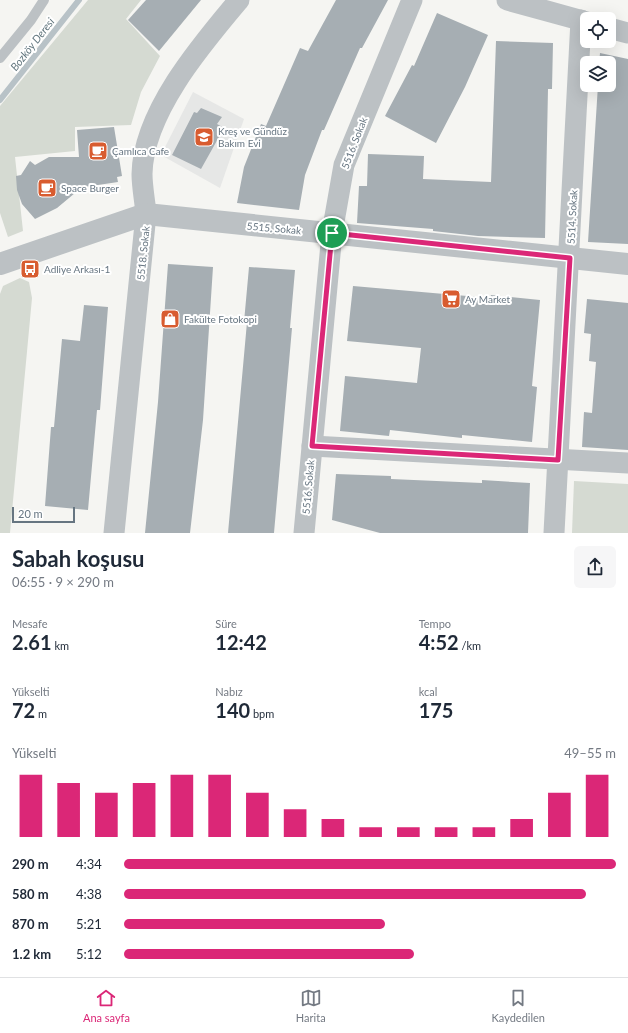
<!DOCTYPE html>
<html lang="tr">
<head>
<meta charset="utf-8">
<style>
  body { margin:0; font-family:Lato,sans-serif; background:#f6f6f7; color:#1f2937; height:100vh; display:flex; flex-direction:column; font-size:15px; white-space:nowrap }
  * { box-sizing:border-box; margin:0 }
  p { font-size:13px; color:#747a83 }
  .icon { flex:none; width:22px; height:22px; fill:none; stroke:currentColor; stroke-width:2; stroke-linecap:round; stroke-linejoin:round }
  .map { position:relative; height:533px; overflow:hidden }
  .side { display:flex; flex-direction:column; background:#fff; flex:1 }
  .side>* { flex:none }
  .fabs { position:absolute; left:580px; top:12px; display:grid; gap:8px }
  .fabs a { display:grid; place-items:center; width:36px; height:36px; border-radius:6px; background:#fff; box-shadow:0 4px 16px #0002; font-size:20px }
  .scale { position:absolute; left:12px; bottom:10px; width:63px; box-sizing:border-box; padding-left:4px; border:2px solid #667581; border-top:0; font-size:11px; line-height:14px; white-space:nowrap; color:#667581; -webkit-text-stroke:3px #fff; paint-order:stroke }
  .pin { position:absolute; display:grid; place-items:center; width:34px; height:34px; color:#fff; margin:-17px; border:2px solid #fff; border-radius:50%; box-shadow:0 1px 4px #0007 }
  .round { display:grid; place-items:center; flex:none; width:42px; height:42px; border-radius:6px; background:#f6f6f7 }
  .headline { display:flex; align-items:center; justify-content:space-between; height:68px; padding:0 12px }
  h1 { font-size:22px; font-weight:700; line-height:30px }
  .stats { display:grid; grid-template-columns:repeat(3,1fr); gap:6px; height:68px; padding:4px 12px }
  .stats div { display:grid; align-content:center }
  .stats b { font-size:20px; font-weight:700 }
  .stats small { font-size:11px; font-weight:400 }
  .stats p { font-size:11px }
  .chart { height:112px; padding:8px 12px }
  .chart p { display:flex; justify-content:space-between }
  .chart svg { width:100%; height:72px; margin-top:4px; stroke:#db2777; stroke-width:6 }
  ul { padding:0 12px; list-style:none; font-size:13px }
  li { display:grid; grid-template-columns:64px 48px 1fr; align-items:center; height:30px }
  li i { height:10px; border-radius:5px; background:#db2777 }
  .menu { display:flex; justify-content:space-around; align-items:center; height:56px; border-top:1px solid #e0e1e3; background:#fff; font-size:11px; color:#747a83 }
  .menu a { display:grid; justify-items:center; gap:2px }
  .menu .on { color:#db2777 }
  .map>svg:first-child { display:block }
  .built { fill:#e6e7e6 }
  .green { fill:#d5dad2 }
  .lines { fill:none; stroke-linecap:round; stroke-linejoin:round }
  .stream { stroke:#b8c2c7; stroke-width:6 }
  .building { fill:#a6aeb3 }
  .service { stroke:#bcc1c4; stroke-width:10 }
  .minor { stroke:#bcc1c4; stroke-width:21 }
  .tertiary { stroke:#bcc1c4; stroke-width:22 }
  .route-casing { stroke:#fff; stroke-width:8 }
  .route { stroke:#db2777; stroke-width:5 }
  .labels { text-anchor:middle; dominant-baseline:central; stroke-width:4; stroke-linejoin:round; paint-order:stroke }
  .poi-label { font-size:10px; fill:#667581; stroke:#fff; text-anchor:start }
  .street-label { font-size:10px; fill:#667581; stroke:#fff }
  .water-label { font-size:11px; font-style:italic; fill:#62767e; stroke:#fff }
</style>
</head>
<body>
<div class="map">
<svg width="628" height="533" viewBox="0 0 628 533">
  <rect width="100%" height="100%" fill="#f5f5f2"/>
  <!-- built -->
  <path class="built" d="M 193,92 L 244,119 L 220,188 L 161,155 Z"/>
  <!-- green -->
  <g class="green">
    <path d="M 88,0 L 141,0 L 126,19 L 160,56 L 141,92 L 131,125 L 75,127 L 75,151 L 15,157 L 23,231 L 8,237 L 0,213 L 0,106 Z"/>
    <path d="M 20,278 L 29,282 L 32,298 L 10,533 L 0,533 L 0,294 L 3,286 Z"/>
    <path d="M 574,481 L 628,484 L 628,533 L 572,533 Z"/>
  </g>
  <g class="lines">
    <!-- stream -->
    <path class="stream" d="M 0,100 L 79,0"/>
  </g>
  <!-- building -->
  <g class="building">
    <path d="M 146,0 L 201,0 L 159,51 L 128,20 Z"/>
    <path d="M 336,0 L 388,0 L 362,48 L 360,48 L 324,130 L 322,130 L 305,175 L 299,210 L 237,203 L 244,167 L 261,124 L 266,126 L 300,48 L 308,51 Z"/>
    <path d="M 437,13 L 488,35 L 465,87 L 436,143 L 385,116 L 412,65 L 414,66 Z"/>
    <path d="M 496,41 L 553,43 L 552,89 L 548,89 L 545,238 L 478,236 L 433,231 L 433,229 L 357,223 L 359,186 L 367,186 L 368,154 L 424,156 L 423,179 L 491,182 Z"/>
    <path d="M 600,53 L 628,59 L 628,244 L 588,242 L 598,85 L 609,85 L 609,63 L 599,63 Z"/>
    <path d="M 201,108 L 222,117 L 217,124 L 224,128 L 201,169 L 172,155 L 194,112 L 197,113 Z"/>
    <path d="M 114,127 L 122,176 L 117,177 L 118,182 L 78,188 L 75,193 L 57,208 L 35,219 L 22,204 L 17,190 L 16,176 L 21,175 L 30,161 L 35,165 L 49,157 L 79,157 L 77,130 Z"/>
    <path d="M 168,264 L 213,267 L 203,420 L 190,533 L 145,533 L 158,402 Z"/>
    <path d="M 249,267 L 295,270 L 290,328 L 292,328 L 274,533 L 228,533 L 247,322 L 244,322 Z"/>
    <path d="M 353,286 L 490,298 L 491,295 L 540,300 L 532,386 L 537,387 L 532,442 L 462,435 L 462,438 L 390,430 L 389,436 L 340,431 L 345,376 L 417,383 L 421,348 L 347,341 Z"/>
    <path d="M 587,299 L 628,303 L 628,450 L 582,447 L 584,412 L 592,413 L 596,362 L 589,361 L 591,334 L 584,333 Z"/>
    <path d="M 84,305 L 108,307 L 100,410 L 97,410 L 88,510 L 45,506 L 51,427 L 54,427 L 62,339 L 80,341 Z"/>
    <path d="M 336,474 L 391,476 L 391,479 L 482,483 L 482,480 L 530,483 L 528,533 L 380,533 L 332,520 Z"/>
  </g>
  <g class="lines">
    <!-- service -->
    <path class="service" d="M 0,58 L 31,20 L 44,0"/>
    <!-- minor -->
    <g class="minor">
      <path d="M 507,0 L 587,22"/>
      <path d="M 609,28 L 628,33"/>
      <path d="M 312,446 L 628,463"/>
      <path d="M 114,533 L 146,214 C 145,201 142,187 142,174 C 143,113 201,45 239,0"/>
      <path d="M 304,533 L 332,233 L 344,165 L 412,0"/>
      <path d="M 554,533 L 581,20"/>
    </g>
    <!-- tertiary -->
    <path class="tertiary" d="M 0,264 L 146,214 L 628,264"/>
  </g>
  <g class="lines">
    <defs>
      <path id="route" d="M 332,233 L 570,258 L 558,460 L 312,446 Z"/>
    </defs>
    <!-- route casing -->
    <use href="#route" class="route-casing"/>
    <!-- route -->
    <use href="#route" class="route"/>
  </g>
  <!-- icons -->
  <defs>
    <symbol id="school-square" viewBox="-11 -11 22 22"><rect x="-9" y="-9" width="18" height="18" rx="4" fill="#d85c30" stroke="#fff"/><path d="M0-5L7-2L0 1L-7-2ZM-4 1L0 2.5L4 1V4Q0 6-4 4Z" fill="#fff"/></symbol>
    <symbol id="cafe-square" viewBox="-11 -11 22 22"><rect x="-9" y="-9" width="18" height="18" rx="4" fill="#d85c30" stroke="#fff"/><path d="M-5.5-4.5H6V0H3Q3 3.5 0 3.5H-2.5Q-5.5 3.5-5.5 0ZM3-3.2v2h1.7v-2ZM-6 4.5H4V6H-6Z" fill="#fff"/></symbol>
    <symbol id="bus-square" viewBox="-11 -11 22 22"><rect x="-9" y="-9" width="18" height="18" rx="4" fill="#d85c30" stroke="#fff"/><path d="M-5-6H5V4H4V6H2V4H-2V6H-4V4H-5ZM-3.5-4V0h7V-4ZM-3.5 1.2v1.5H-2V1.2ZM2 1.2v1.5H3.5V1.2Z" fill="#fff"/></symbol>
    <symbol id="supermarket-square" viewBox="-11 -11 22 22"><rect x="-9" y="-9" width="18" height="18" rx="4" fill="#d85c30" stroke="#fff"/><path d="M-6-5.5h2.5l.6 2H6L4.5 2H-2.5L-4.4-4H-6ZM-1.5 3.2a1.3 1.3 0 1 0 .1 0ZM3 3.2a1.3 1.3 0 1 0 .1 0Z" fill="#fff"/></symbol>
    <symbol id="shop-square" viewBox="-11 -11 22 22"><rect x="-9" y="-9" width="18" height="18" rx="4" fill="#d85c30" stroke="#fff"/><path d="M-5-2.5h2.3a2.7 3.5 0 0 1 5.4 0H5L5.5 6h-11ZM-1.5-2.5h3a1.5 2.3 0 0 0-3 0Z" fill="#fff"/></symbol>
  </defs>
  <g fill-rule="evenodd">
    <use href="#school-square" x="193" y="126" width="22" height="22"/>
    <use href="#cafe-square" x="87" y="140" width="22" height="22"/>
    <use href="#cafe-square" x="36" y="177" width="22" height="22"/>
    <use href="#bus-square" x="19" y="258" width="22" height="22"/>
    <use href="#supermarket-square" x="440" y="288" width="22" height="22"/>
    <use href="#shop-square" x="159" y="308" width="22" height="22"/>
  </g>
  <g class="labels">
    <!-- poi labels -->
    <g class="poi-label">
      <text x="218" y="131">Kreş ve Gündüz<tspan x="218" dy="12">Bakım Evi</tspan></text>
      <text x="112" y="151">Çamlıca Cafe</text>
      <text x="61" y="188">Space Burger</text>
      <text x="44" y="269">Adliye Arkası-1</text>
      <text x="465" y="299">Ay Market</text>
      <text x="184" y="319">Fakülte Fotokopi</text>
    </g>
    <!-- street labels -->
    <g class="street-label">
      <text transform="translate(354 143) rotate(-69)">5516. Sokak</text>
      <text transform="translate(572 217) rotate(-87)">5514. Sokak</text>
      <text transform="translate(274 228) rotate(5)">5515. Sokak</text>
      <text transform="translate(143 253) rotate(-84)">5518. Sokak</text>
      <text transform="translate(308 487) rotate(-85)">5516. Sokak</text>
    </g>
    <!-- water labels -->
    <g class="water-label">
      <text transform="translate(32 44) rotate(-52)">Bozköy Deresi</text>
    </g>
  </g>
</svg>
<div class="fabs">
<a><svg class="icon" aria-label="locate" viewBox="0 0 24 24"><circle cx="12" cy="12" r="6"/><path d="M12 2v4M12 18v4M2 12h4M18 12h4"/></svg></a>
<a><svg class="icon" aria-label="layers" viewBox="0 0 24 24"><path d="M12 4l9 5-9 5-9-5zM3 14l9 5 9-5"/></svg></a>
</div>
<div class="scale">20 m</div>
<div class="pin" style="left:332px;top:233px;background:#1e9e55"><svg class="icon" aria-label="arrive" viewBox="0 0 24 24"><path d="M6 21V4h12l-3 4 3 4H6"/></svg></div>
</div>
<section class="side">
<div class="headline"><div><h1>Sabah koşusu</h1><p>06:55 · 9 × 290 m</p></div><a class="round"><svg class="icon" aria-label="share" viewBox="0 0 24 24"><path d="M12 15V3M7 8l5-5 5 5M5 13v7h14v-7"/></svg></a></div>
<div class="stats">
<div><p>Mesafe</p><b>2.61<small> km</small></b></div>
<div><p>Süre</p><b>12:42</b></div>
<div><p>Tempo</p><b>4:52<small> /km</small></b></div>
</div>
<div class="stats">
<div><p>Yükselti</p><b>72<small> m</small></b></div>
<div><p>Nabız</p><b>140<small> bpm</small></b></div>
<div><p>kcal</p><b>175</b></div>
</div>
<div class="chart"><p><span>Yükselti</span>49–55 m</p>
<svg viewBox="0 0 160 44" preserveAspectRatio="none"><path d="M5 44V6M15 44V11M25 44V17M35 44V11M45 44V6M55 44V6M65 44V17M75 44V27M85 44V33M95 44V38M105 44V38M115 44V38M125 44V38M135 44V33M145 44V17M155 44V6"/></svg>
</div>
<ul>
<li><b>290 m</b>4:34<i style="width:100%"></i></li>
<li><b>580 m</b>4:38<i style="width:94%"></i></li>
<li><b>870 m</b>5:21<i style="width:53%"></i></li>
<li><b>1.2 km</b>5:12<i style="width:59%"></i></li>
</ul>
</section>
<nav class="menu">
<a class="on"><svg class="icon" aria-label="home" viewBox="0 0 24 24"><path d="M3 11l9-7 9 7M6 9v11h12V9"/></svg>Ana sayfa</a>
<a><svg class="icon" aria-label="map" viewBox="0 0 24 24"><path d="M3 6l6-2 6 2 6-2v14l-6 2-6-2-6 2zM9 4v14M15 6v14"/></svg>Harita</a>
<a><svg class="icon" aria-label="saved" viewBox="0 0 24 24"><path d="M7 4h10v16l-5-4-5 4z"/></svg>Kaydedilen</a>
</nav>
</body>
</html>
